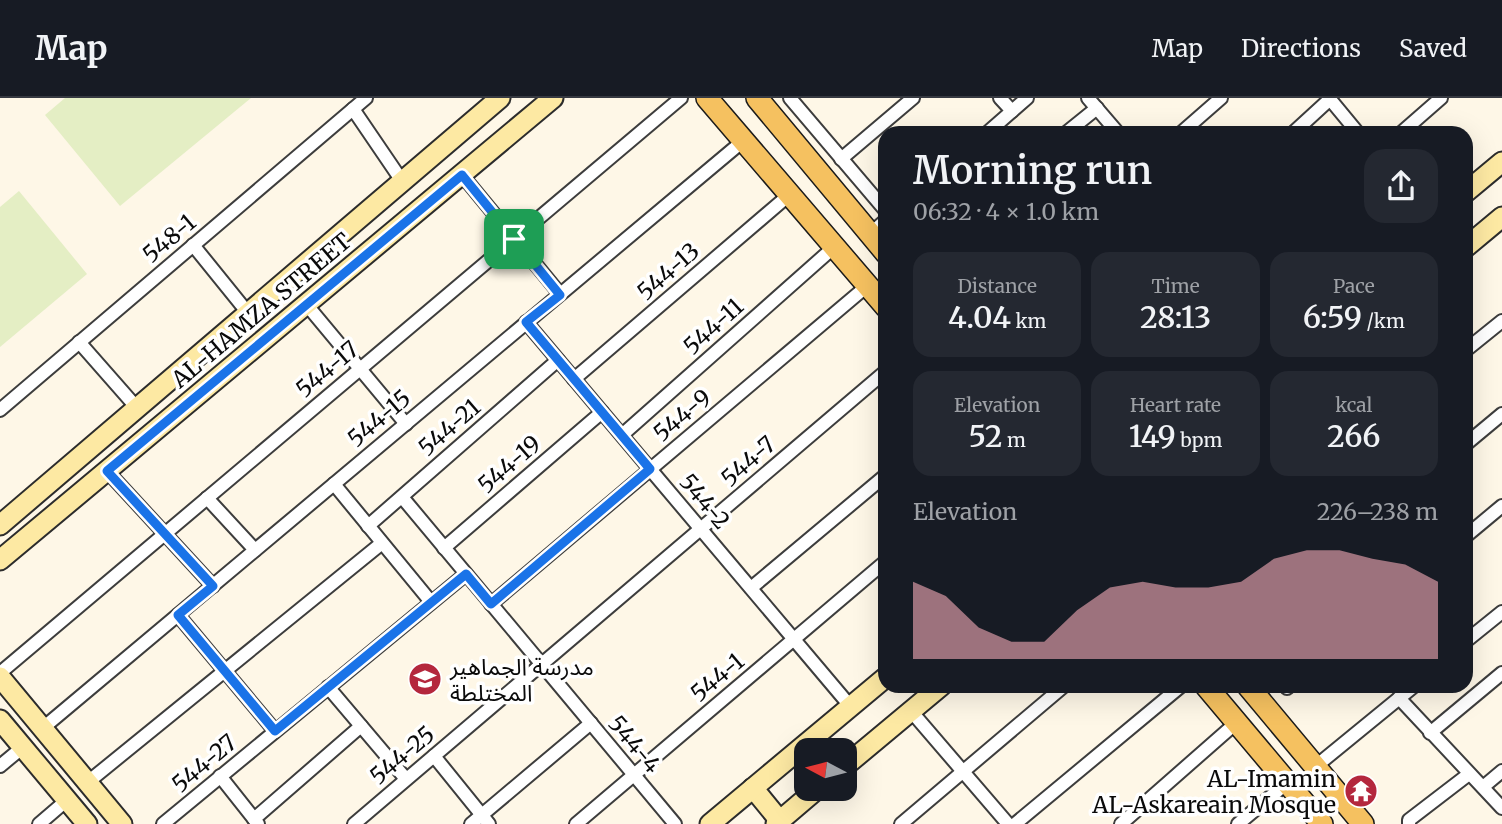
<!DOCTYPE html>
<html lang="en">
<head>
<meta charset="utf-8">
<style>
  body { margin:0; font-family:Merriweather,"Noto Sans Arabic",serif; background:#242831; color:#f1f3f6; height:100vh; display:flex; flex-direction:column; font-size:26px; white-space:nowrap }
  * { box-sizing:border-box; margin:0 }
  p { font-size:23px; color:#9ea1a6 }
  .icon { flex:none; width:38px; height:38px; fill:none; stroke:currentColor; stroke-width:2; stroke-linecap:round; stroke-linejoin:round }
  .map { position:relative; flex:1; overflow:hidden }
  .details { position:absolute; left:878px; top:28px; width:595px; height:567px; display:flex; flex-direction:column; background:#171b24; border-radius:21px; box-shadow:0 7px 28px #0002 }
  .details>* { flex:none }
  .needle { width:46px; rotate:277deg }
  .controls { position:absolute; left:794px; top:640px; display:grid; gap:14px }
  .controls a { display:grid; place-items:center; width:63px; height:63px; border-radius:14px; background:#171b24; box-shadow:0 7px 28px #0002; font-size:35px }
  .pin { position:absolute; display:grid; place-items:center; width:60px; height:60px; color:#fff; margin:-30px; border-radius:14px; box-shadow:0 4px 10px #0006 }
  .round { display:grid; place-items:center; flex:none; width:74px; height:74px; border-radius:21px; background:#242831 }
  .summary { display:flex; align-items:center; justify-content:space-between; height:119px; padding:0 35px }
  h1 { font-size:38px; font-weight:600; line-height:52px }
  .figures { display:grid; grid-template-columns:repeat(3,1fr); gap:10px; height:119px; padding:7px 35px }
  .figures div { display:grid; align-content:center; border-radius:18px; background:#242831; text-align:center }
  .figures b { font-size:30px; font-weight:600 }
  .figures small { font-size:19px; font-weight:400 }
  .figures p { font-size:19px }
  .chart { height:196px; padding:14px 35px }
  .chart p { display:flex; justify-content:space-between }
  .chart svg { width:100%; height:126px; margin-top:7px; fill:#d697a3; opacity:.7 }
  header { display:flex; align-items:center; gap:42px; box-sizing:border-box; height:98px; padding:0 35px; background:#171b24; border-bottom:2px solid #363941 }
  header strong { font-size:33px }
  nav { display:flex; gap:38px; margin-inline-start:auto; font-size:24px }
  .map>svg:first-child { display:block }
  .pitch { fill:#e4eec4 }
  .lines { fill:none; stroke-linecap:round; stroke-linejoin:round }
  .street-casing { stroke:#3d3d3d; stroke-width:16 }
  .secondary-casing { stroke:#2c2c2c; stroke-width:23 }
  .primary-casing { stroke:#1b1b1b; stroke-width:24 }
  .street { stroke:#fff; stroke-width:12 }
  .secondary { stroke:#fde9a3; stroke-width:19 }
  .primary { stroke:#f5c160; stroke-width:21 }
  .route-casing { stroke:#fff; stroke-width:14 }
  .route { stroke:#1a73e8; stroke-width:9 }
  .labels { text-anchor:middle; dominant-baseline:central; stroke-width:7; stroke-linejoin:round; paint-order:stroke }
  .street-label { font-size:23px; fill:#0a0a0a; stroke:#fff }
  .poi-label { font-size:23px; fill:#0a0a0a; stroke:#fff; text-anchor:start }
</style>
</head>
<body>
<header>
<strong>Map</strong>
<nav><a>Map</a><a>Directions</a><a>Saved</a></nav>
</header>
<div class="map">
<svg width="1502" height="726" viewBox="0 0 1502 726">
  <rect width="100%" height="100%" fill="#fef7e7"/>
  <!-- pitch -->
  <g class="pitch">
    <path d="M 65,0 L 251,0 L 120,108 L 45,17 Z"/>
    <path d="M 19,93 L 87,176 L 0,249 L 0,109 Z"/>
  </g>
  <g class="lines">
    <defs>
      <g id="street">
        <path d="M 790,0 L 886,113"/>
        <path d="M 1000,0 L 1012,13"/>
        <path d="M 1088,0 L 1118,35"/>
        <path d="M 1329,0 L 1358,35"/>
        <path d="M 353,11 L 402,83"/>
        <path d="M 987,35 L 1027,0"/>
        <path d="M 1066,35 L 1097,10"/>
        <path d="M 1181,35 L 1221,0"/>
        <path d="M 1293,35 L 1330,1"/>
        <path d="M 1401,35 L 1441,0"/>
        <path d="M 841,61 L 913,0"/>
        <path d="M 462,77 L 560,196"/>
        <path d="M 870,136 L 886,122"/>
        <path d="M 193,147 L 248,215"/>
        <path d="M 306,206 L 406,326"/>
        <path d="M 526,224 L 851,609"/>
        <path d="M 79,244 L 137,310"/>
        <path d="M 1466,252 L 1502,223"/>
        <path d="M 574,281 L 789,97"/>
        <path d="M 0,312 L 366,0"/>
        <path d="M 622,337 L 833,150"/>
        <path d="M 1466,346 L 1502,316"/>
        <path d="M 107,373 L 213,488"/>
        <path d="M 334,386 L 431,504"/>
        <path d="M 402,399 L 675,726"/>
        <path d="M 207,400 L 255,452"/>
        <path d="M 368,428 L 558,262"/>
        <path d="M 1466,438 L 1502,408"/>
        <path d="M 444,450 L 602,314"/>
        <path d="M 751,490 L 886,377"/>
        <path d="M 491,506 L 867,188"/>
        <path d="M 178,517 L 275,633"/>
        <path d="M 1466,543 L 1502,514"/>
        <path d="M 0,575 L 681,0"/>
        <path d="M 328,589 L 406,681"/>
        <path d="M 1287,590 L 1289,588"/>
        <path d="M 1399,600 L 1502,710"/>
        <path d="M 911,613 L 1008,726"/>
        <path d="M 43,630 L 743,43"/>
        <path d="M 1430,635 L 1502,575"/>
        <path d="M 434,658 L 489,726"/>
        <path d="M 0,668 L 23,649"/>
        <path d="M 1315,669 L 1414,588"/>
        <path d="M 220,678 L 258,726"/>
        <path d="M 88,684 L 382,445"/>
        <path d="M 1483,689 L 1502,673"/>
        <path d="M 254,721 L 361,628"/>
        <path d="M 39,726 L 67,702"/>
        <path d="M 163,726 L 466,476"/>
        <path d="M 354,726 L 886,273"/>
        <path d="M 471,726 L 591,625"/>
        <path d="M 576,726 L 886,463"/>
        <path d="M 901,726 L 1064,588"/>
        <path d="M 1015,726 L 1181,588"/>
        <path d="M 1121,726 L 1236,625"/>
        <path d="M 1238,726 L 1287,685"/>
        <path d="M 1409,726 L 1409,722 L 1469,676"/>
      </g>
      <g id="secondary">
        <path d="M 1466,94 L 1502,64"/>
        <path d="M 1466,149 L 1502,119"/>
        <path d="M 0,427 L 500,0"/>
        <path d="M 0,462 L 553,0"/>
        <path d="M 0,579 L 122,726"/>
        <path d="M 0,622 L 87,726"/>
        <path d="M 845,668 L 941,588"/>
        <path d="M 753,690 L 780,723"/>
        <path d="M 710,726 L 886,579"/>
        <path d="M 776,726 L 817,691"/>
      </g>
      <g id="primary">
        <path d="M 707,0 L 886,209"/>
        <path d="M 757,0 L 886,155"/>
        <path d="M 1206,588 L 1322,726"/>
        <path d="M 1248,588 L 1363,726"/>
      </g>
    </defs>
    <!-- street casing -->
    <use href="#street" class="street-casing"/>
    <!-- secondary casing -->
    <use href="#secondary" class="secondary-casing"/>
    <!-- primary casing -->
    <use href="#primary" class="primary-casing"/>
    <!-- street -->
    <use href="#street" class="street"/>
    <!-- secondary -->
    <use href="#secondary" class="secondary"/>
    <!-- primary -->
    <use href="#primary" class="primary"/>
  </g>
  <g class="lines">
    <defs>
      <path id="route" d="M 462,77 L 560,197 L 526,224 L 650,371 L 491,506 L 466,476 L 275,633 L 178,517 L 213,488 L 107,373 Z"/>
    </defs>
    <!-- route casing -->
    <use href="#route" class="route-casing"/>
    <!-- route -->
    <use href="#route" class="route"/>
  </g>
  <!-- icons -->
  <defs>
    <symbol id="school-disc" viewBox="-11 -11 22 22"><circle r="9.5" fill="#b4273d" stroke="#fff"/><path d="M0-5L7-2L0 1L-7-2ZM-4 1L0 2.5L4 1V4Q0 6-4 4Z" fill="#fff"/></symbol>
    <symbol id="temple-disc" viewBox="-11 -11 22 22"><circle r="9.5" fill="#b4273d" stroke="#fff"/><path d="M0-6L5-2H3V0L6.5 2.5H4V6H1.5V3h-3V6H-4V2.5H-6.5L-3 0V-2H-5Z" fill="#fff"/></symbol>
  </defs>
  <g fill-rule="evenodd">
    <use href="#school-disc" x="406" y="562" width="38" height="38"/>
    <use href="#temple-disc" x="1342" y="674" width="38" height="38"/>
  </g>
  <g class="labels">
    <!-- street labels -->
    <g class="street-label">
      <text transform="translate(169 140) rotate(-40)">548-1</text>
      <text transform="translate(668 173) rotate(-41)">544-13</text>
      <text transform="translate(261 212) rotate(-40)">AL-HAMZA STREET</text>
      <text transform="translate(713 228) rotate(-42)">544-11</text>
      <text transform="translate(327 271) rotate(-40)">544-17</text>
      <text transform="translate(682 317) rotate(-40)">544-9</text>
      <text transform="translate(379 320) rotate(-40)">544-15</text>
      <text transform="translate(449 329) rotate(-41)">544-21</text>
      <text transform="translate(748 363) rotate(-41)">544-7</text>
      <text transform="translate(509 366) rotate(-41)">544-19</text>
      <text transform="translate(705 403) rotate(50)">544-2</text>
      <text transform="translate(717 579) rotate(-40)">544-1</text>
      <text transform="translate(635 646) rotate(50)">544-4</text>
      <text transform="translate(402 657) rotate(-40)">544-25</text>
      <text transform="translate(204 665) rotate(-40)">544-27</text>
    </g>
    <!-- poi labels -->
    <g class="poi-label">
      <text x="450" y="568">مدرسة الجماهير<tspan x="450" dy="26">المختلطة</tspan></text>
      <text x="1336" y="680" text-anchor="end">AL-Imamin<tspan x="1336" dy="26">AL-Askareain Mosque</tspan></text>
    </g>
  </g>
</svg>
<div class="controls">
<a><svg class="needle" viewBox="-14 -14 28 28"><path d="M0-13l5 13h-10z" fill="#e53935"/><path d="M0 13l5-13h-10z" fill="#9ea1a6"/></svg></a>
</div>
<div class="pin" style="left:514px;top:141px;background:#1e9e55"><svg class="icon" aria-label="arrive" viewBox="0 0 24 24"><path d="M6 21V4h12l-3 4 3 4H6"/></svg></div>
<section class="details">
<div class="summary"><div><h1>Morning run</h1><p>06:32 · 4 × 1.0 km</p></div><a class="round"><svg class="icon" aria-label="share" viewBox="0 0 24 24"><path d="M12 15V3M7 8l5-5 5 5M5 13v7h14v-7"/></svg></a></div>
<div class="figures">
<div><p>Distance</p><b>4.04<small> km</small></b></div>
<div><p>Time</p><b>28:13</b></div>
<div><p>Pace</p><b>6:59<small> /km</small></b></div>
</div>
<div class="figures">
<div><p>Elevation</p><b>52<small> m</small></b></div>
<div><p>Heart rate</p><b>149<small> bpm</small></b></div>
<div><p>kcal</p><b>266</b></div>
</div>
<div class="chart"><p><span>Elevation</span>226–238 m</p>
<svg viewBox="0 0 160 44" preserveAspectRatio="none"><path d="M0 44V17L10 22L20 33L30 38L40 38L50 27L60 19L70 17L80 19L90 19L100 17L110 9L120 6L130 6L140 9L150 11L160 17V44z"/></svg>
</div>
</section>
</div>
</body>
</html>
